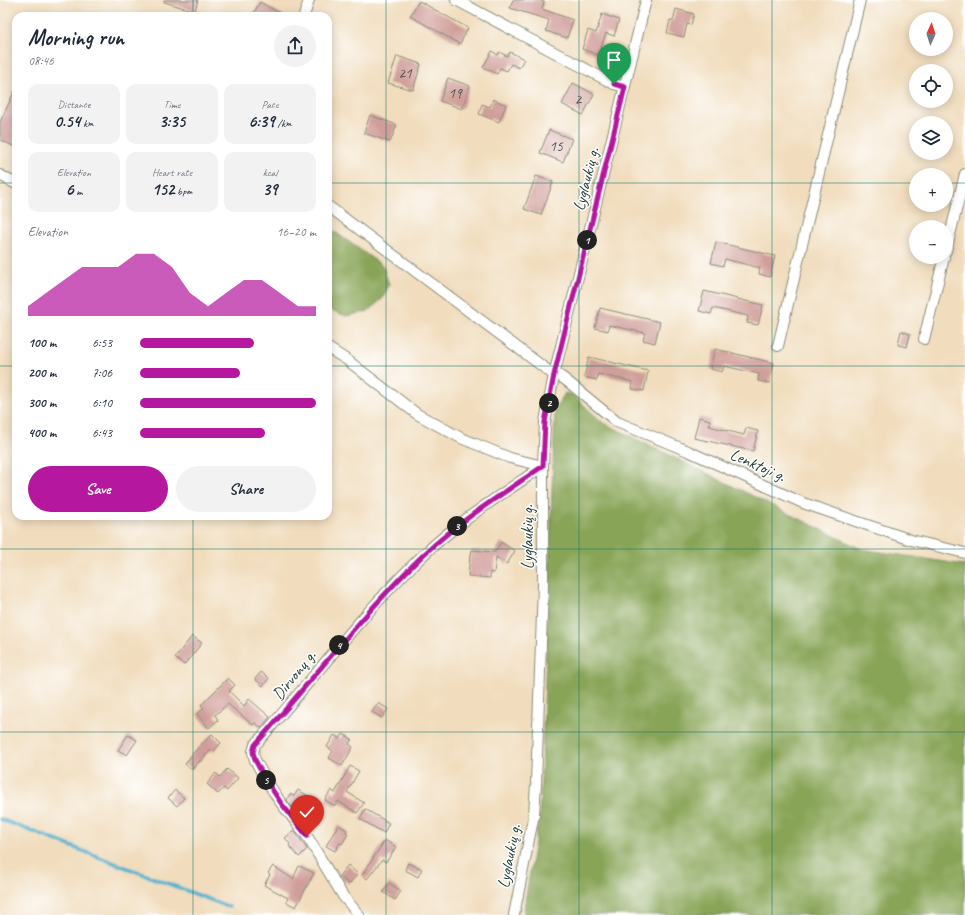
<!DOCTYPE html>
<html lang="en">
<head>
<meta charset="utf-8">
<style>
  body { margin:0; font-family:Caveat,sans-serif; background:#f2f2f3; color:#1f2937; height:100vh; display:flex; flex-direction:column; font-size:15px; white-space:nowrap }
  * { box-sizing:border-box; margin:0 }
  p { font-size:13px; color:#747a83 }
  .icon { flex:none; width:22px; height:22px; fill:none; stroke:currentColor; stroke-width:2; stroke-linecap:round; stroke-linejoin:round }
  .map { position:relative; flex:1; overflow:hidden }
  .panel { position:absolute; left:12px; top:12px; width:320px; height:508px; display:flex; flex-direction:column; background:#fff; border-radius:12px; box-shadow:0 2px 10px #0003 }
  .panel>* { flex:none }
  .needle { width:26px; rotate:3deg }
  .buttons { position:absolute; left:909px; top:12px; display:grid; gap:8px }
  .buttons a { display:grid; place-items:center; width:44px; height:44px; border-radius:50%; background:#fff; box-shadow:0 2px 10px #0003; font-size:20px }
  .pin { position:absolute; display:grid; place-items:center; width:34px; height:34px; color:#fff; margin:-41px -17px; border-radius:50% 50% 50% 0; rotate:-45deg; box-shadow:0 0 4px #0007 }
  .pin .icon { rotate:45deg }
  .km { position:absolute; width:20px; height:20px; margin:-10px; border-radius:50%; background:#222; color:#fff; font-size:11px; line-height:20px; text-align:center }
  .round { display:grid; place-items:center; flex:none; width:42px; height:42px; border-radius:21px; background:#f2f2f3 }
  .head { display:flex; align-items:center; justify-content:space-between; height:68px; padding:0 16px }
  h1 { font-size:22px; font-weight:800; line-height:30px }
  .figures { display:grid; grid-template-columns:repeat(3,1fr); gap:6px; height:68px; padding:4px 16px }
  .figures div { display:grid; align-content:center; border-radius:10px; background:#f2f2f3; text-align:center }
  .figures b { font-size:17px; font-weight:800 }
  .figures small { font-size:11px; font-weight:400 }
  .figures p { font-size:11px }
  .chart { height:112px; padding:8px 16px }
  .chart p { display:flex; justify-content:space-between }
  .chart svg { width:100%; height:72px; margin-top:4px; fill:#b5179e; opacity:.7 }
  .primary-button { display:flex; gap:8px; margin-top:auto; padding:8px 16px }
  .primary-button a { flex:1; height:46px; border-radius:24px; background:#b5179e; color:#fff; font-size:16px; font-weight:800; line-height:46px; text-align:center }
  .primary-button a+a { background:#f2f2f3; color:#1f2937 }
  ul { padding:0 16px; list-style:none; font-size:13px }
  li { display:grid; grid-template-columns:64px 48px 1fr; align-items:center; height:30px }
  li i { height:10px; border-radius:5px; background:#b5179e }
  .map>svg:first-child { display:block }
  .forest { fill:#88a456; stroke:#547045 }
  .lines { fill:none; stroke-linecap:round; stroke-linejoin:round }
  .stream { stroke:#51b1d0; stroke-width:3.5 }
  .building { fill:#d09e9a }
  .minor-casing { stroke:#888d78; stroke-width:12 }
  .minor { stroke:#fff; stroke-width:10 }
  .route-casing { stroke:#fff; stroke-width:8 }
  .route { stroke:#b5179e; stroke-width:5 }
  .grid { fill:none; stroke:#0f766e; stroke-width:1; stroke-opacity:0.55 }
  .labels { text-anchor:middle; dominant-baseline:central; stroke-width:3; stroke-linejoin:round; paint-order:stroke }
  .number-label { font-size:15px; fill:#4b554e }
  .street-label { font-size:17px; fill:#1f3d34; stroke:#fff }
</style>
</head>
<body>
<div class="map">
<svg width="965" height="915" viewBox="0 0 965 915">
  <rect width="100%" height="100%" fill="#fff"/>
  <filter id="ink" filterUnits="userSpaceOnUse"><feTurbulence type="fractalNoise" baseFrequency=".025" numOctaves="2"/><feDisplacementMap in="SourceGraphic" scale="8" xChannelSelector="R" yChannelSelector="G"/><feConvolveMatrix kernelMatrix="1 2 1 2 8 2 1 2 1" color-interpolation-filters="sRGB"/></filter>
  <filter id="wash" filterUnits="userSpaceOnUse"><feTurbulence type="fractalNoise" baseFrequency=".012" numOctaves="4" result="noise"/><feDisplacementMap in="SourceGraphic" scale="16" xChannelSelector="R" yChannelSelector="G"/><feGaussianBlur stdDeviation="0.9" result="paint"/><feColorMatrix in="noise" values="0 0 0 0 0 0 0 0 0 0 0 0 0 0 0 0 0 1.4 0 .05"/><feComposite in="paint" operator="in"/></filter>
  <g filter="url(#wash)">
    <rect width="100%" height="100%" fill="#f1ddbd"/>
    <!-- forest -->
    <g class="forest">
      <path d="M 328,227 L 383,266 L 389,285 L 382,299 L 367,312 L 346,316 L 328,309 Z"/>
      <path d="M 565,393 L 573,395 L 602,422 L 861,549 L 965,565 L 965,915 L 524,915 L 525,902 L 539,817 L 542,762 L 555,410 Z"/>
    </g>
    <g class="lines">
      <!-- stream -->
      <path class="stream" d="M 0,819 L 229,907"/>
    </g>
    <g id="blocks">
      <!-- building -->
      <g class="building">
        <path d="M 164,0 L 198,0 L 195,11 L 164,2 Z"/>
        <path d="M 513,0 L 538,0 L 544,2 L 542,9 L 573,20 L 567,38 L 546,31 L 549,20 L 510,8 Z"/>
        <path d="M 419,1 L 468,28 L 460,44 L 410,16 Z"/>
        <path d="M 260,2 L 285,16 L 252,16 Z"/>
        <path d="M 676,9 L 694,14 L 691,25 L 687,24 L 684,37 L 667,33 L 670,20 L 673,21 Z"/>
        <path d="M 602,14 L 619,20 L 614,36 L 606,33 L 598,55 L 582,49 L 588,30 L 596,33 Z"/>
        <path d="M 492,51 L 498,55 L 499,52 L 507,56 L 510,52 L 524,59 L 519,68 L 511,64 L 507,71 L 500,68 L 497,74 L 483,67 Z"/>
        <path d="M 397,56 L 421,64 L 413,90 L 388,83 Z"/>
        <path d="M 448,78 L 470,86 L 462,109 L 440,101 Z"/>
        <path d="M 573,83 L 594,94 L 583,115 L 562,104 Z"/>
        <path d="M 16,88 L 16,147 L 0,140 L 0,122 Z"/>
        <path d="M 493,99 L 506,105 L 499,122 L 479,114 L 482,104 L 490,107 Z"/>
        <path d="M 370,115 L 397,125 L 390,142 L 364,133 Z"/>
        <path d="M 549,130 L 572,139 L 563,162 L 540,153 Z"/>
        <path d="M 536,176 L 553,182 L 541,215 L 524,209 Z"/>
        <path d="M 716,242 L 775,256 L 770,277 L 759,274 L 760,268 L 725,259 L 723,266 L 711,263 Z"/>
        <path d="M 704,291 L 763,305 L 758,325 L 747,323 L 748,316 L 713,308 L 711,314 L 699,311 Z"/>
        <path d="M 600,308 L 660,322 L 655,343 L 643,340 L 645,333 L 609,325 L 608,331 L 595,328 Z"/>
        <path d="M 901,331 L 910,334 L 907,347 L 898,345 Z"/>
        <path d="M 715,349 L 774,363 L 769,383 L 758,381 L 759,374 L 724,366 L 722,372 L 710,369 Z"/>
        <path d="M 589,357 L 648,371 L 644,391 L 632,389 L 633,382 L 598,374 L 597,380 L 584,377 Z"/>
        <path d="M 699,417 L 710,420 L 709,426 L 744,435 L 746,428 L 758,431 L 753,451 L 694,438 Z"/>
        <path d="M 501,542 L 515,551 L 507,564 L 496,557 L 494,573 L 490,572 L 490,578 L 468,576 L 470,555 L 471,555 L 472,550 L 495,552 Z"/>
        <path d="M 192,636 L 202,643 L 184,665 L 175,658 Z"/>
        <path d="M 261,672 L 269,678 L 263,686 L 255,679 Z"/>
        <path d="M 228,678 L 235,685 L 229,691 L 244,706 L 249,699 L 270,717 L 261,728 L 255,723 L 253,725 L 228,704 L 215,715 L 218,720 L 209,728 L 197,714 L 204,708 L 201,705 Z"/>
        <path d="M 378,703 L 388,709 L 382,718 L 372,712 Z"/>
        <path d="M 212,734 L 221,743 L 213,752 L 211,750 L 192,769 L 185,764 L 193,753 Z"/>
        <path d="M 343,734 L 352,739 L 349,744 L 353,747 L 342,766 L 329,758 L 333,751 L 327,747 L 334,735 L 340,739 Z"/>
        <path d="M 128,735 L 137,740 L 127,755 L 118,750 Z"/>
        <path d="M 350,766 L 359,771 L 347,792 L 364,803 L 357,813 L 338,801 L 335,806 L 325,800 L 331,790 L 335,793 Z"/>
        <path d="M 227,769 L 238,778 L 227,791 L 224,788 L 218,794 L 207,784 L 216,773 L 220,777 Z"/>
        <path d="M 175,790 L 184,798 L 177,806 L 168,798 Z"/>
        <path d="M 298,790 L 312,798 L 307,806 L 303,804 L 299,811 L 292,807 L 287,800 L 290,794 L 294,796 Z"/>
        <path d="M 365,809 L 389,823 L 384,833 L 360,819 Z"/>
        <path d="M 338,825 L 347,830 L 346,832 L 348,834 L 342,844 L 340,843 L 335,851 L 326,846 Z"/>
        <path d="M 294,830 L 307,849 L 299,857 L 289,846 L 290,844 L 285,838 Z"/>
        <path d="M 385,840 L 396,847 L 386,862 L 382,860 L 367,879 L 362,875 Z"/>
        <path d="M 408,863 L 422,869 L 418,877 L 405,870 Z"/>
        <path d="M 348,865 L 358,874 L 349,884 L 339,876 Z"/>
        <path d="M 273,866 L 293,879 L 299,866 L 314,873 L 296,907 L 286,902 L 288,898 L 264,885 L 270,875 L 268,873 Z"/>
        <path d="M 389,883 L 401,891 L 395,900 L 383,892 Z"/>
      </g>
    </g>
  </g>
  <g filter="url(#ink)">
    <use href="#blocks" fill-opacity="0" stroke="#888d78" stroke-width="1"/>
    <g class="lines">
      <defs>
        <g id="minor">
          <path d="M 456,0 L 614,84 L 625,87"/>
          <path d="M 304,16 L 309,0"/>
          <path d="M 0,175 L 16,184"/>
          <path d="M 328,206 L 554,375 L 560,376 L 567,381 L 617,422 L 688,451 L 803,503 L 911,540 L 965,553"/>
          <path d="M 946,251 L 965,174"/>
          <path d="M 924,339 L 944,257"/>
          <path d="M 778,346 L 860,0"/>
          <path d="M 328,348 L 347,360 L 417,414 L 461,438 L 510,458 L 543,466"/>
          <path d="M 359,915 L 343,896 L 307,836 L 281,803 L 266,780 L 255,760 L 253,752 L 255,745 C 308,685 356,621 413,565 C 451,526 498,497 543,466"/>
          <path d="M 514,915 L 534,814 L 536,784 L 543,586 L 543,466 L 545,422 L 554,375 L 646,0"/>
        </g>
      </defs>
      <!-- minor casing -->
      <use href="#minor" class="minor-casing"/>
      <!-- minor -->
      <use href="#minor" class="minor"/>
    </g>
  </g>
  <g class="lines" filter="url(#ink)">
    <defs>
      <path id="route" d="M 307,836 L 281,803 L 266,780 L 255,760 L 253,752 L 255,745 C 308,685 357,621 413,565 C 451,526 498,497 543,466 L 545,422 L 554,375 L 625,87 L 614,84"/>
    </defs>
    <!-- route casing -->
    <use href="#route" class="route-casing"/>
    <!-- route -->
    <use href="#route" class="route"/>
  </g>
  <!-- grid -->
  <path class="grid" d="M 193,0 L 193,16M 386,0 L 386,915M 579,0 L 579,915M 772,0 L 772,915M 0,183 L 16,183M 328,183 L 916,183M 946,183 L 965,183M 0,366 L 16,366M 328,366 L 965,366M 193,516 L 193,915M 0,549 L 965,549M 0,732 L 965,732"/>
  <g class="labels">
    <!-- number labels -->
    <g class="number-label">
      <text x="405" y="73">21</text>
      <text x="455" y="93">19</text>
      <text x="578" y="99">2</text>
      <text x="556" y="146">15</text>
    </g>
    <!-- street labels -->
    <g class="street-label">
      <text transform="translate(586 179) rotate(-76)">Lyglaukių g.</text>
      <text transform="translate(758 465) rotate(24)">Lenktoji g.</text>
      <text transform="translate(527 537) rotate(-90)">Lyglaukių g.</text>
      <text transform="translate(294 675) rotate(-51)">Dirvonų g.</text>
      <text transform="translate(509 856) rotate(-79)">Lyglaukių g.</text>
    </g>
  </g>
</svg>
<div class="buttons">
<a><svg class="needle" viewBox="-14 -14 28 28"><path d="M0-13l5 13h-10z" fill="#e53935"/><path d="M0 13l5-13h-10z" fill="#747a83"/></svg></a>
<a><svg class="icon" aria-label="locate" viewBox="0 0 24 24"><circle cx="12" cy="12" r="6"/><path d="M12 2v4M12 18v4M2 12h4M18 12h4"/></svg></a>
<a><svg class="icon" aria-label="layers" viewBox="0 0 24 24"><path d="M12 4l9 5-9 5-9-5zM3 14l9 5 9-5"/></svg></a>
<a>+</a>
<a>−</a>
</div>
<div class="pin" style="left:614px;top:84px;background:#1e9e55"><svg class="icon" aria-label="arrive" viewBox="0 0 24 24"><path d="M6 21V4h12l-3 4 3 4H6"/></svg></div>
<div class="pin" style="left:307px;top:836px;background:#d93025"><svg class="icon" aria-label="check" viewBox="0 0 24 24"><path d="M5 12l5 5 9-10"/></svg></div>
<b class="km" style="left:587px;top:240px">1</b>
<b class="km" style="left:549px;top:403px">2</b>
<b class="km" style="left:457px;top:526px">3</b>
<b class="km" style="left:339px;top:645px">4</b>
<b class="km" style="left:266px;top:780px">5</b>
<section class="panel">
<div class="head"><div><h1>Morning run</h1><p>08:46</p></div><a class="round"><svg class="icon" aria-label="share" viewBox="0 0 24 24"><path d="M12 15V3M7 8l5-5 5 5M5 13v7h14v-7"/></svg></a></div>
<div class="figures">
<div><p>Distance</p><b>0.54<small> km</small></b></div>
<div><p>Time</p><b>3:35</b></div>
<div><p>Pace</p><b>6:39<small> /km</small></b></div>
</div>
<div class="figures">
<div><p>Elevation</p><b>6<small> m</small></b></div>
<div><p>Heart rate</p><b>152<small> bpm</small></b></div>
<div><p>kcal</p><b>39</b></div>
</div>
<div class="chart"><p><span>Elevation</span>16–20 m</p>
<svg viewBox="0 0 160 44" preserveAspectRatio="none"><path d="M0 44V38L10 30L20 22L30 14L40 14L50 14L60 6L70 6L80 14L90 30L100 38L110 30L120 22L130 22L140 30L150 38L160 38V44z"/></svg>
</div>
<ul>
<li><b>100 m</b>6:53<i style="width:65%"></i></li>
<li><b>200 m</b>7:06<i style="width:57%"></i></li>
<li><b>300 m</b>6:10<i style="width:100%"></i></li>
<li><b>400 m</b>6:43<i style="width:71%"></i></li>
</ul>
<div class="primary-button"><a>Save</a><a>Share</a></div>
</section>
</div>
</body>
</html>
